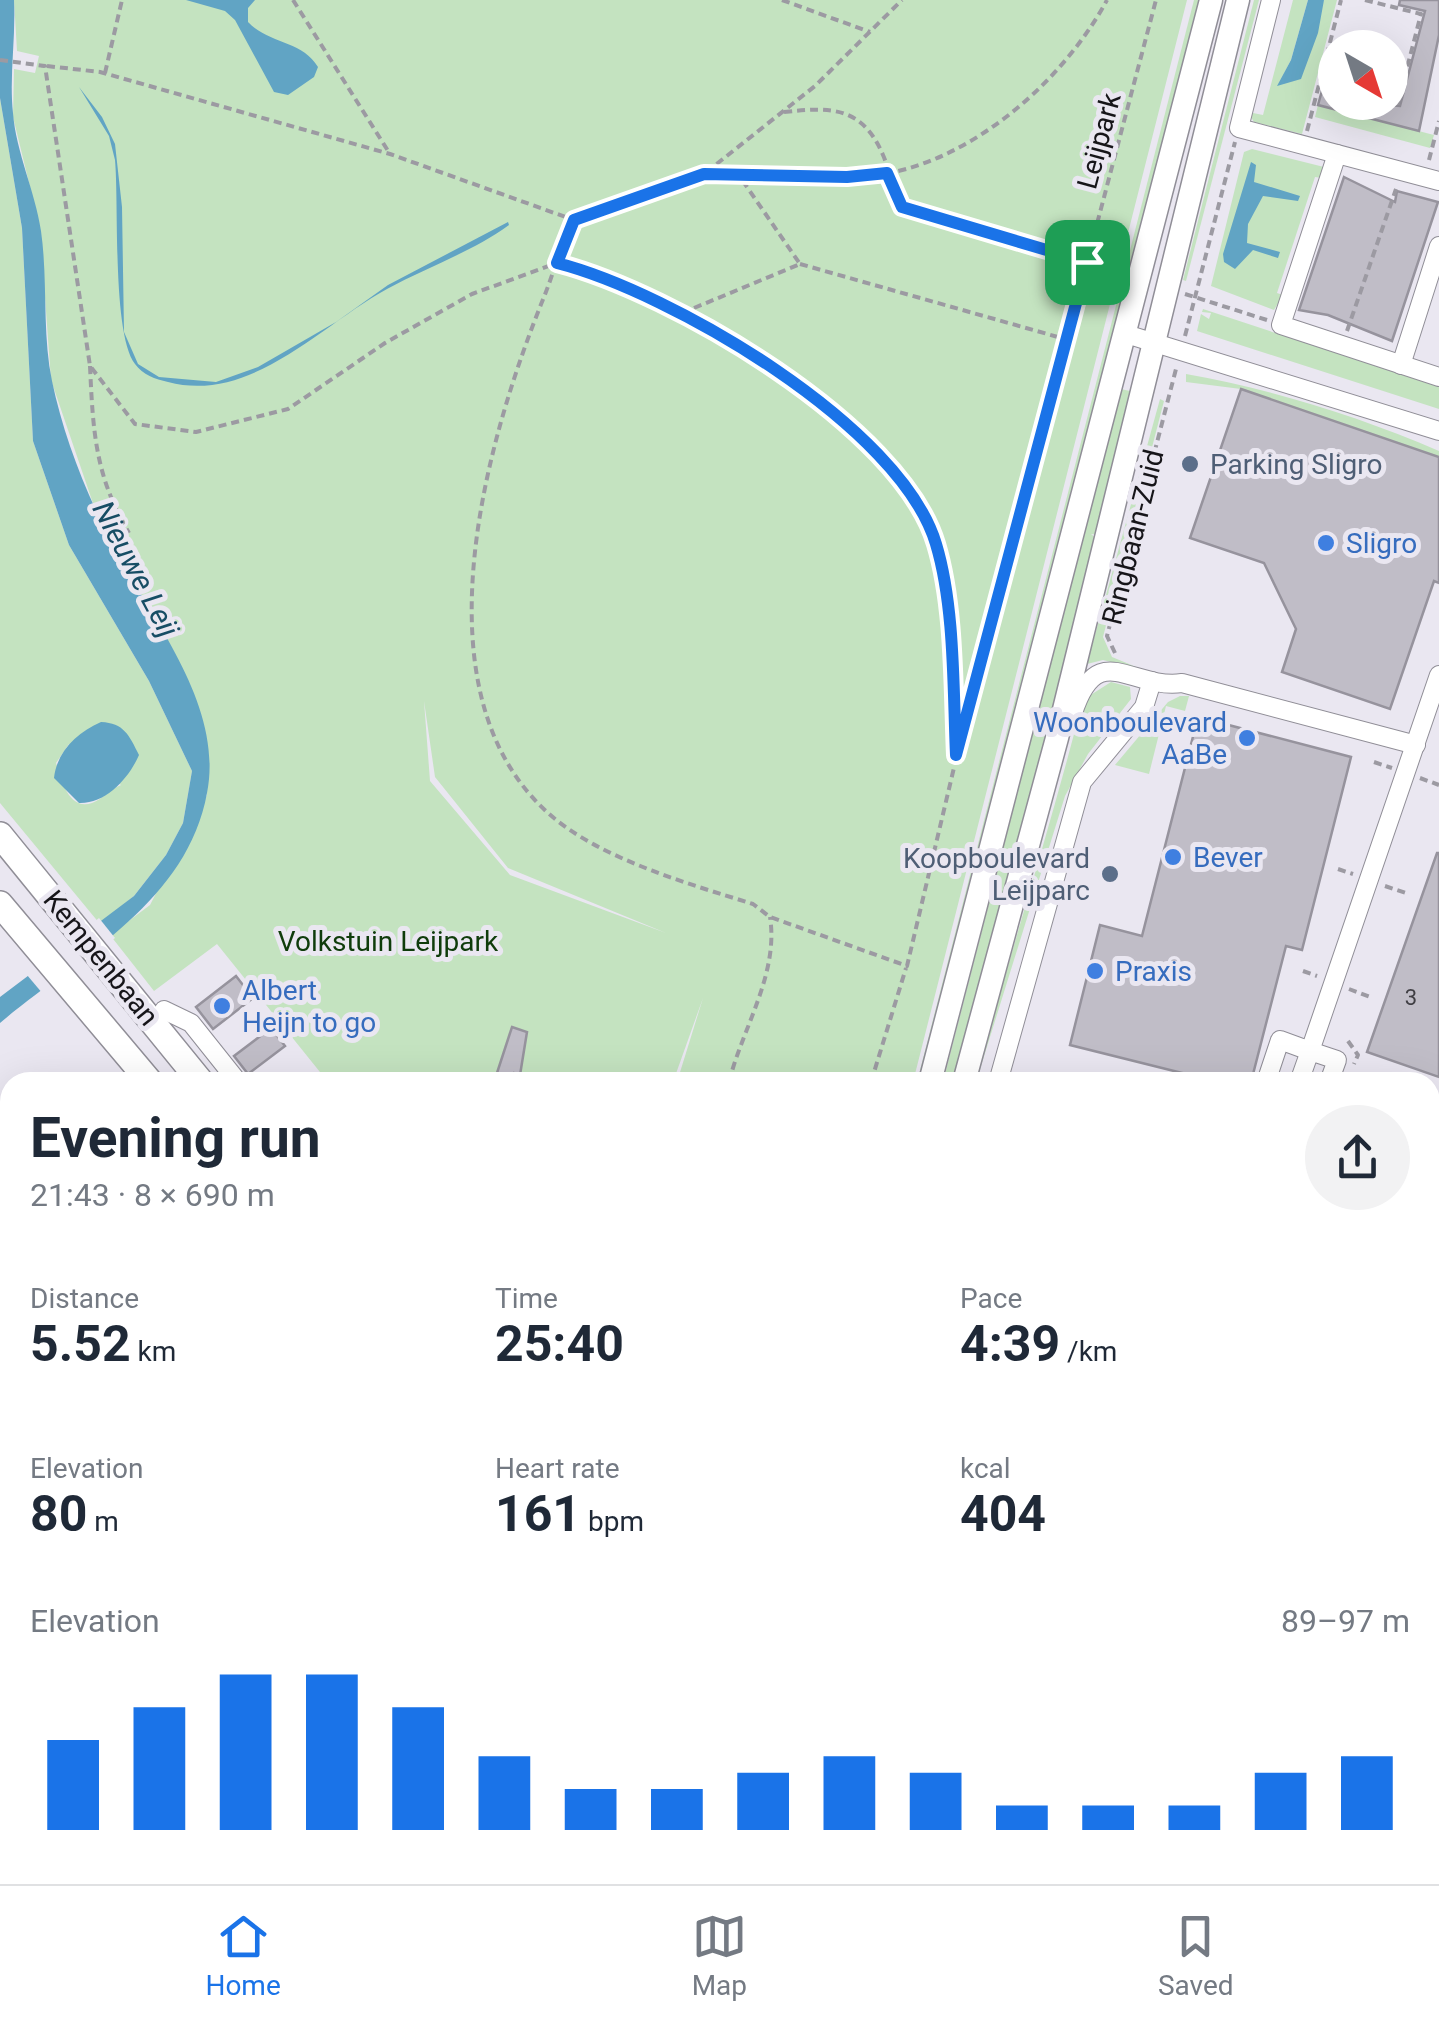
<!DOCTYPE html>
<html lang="en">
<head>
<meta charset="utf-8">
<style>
  body { margin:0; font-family:Roboto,sans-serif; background:#f2f2f3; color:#1f2937; height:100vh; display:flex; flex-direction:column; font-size:38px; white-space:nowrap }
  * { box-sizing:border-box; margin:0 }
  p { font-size:32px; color:#747a83 }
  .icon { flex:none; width:55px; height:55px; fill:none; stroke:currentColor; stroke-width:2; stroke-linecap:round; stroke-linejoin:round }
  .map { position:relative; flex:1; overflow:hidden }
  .details { position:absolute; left:0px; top:1072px; width:1440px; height:812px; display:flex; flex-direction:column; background:#fff; border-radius:30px 30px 0 0; box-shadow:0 10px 40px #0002 }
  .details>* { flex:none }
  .needle { width:65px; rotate:141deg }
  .buttons { position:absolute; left:1318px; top:30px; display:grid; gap:20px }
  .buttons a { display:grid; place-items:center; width:90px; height:90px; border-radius:50%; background:#fff; box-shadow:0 10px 40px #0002; font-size:50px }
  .pin { position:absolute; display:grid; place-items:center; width:85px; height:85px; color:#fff; margin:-42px; border-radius:20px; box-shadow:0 5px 15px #0006 }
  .round { display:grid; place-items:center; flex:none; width:105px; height:105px; border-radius:52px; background:#f2f2f3 }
  .headline { display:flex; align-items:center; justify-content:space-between; height:170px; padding:0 30px }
  h1 { font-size:55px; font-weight:700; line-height:75px }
  .stats { display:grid; grid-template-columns:repeat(3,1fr); gap:15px; height:170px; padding:10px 30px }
  .stats div { display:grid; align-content:center }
  .stats b { font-size:50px; font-weight:700 }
  .stats small { font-size:28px; font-weight:400 }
  .stats p { font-size:28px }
  .chart { height:280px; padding:20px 30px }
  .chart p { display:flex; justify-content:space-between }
  .chart svg { width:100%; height:180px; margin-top:10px; stroke:#1a73e8; stroke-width:6 }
  .menu { display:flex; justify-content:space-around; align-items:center; height:140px; border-top:2px solid #e0e1e3; background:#fff; font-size:28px; color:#747a83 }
  .menu a { display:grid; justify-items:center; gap:5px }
  .menu .on { color:#1a73e8 }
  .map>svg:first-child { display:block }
  .green { fill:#c4e3c0; fill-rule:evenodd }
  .water { fill:#61a4c4 }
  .pier { fill:#eae7f1 }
  .building { fill:#c0bdc7; stroke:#96939d; stroke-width:2.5 }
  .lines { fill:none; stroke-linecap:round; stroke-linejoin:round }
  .minor-casing { stroke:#908e97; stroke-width:20 }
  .major-casing { stroke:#908e97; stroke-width:25 }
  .highway-casing { stroke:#908e97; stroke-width:28 }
  .path { stroke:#9c9aa2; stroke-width:4; stroke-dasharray:8 5; stroke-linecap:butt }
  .minor { stroke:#fff; stroke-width:18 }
  .major { stroke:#fff; stroke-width:22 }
  .highway { stroke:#fff; stroke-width:25 }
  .route-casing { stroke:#fff; stroke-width:20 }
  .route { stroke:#1a73e8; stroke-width:12 }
  .service-dot { fill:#5c6f8a; stroke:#eae7f1; stroke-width:4 }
  .shop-dot { fill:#3f7fe0; stroke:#eae7f1; stroke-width:4 }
  .labels { text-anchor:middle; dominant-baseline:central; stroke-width:10; stroke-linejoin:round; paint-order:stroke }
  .number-label { font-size:22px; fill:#403f44 }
  .street-label { font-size:28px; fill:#161519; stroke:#eae7f1 }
  .service-label { font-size:28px; fill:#4e5e75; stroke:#eae7f1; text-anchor:start }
  .shop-label { font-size:28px; fill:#366cbe; stroke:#eae7f1; text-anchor:start }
  .park-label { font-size:28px; fill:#0f3c0b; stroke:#eae7f1 }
  .water-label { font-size:30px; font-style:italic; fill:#174d65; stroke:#eae7f1 }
</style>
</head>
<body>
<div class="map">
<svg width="1439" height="1884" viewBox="0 0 1439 1884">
  <rect width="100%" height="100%" fill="#eae7f1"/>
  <!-- green -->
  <g class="green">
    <path d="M 14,0 L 1187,0 L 913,1082 L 677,1082 L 703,998 L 673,1082 L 511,1082 L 483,1072 L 478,1082 L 328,1082 L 217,944 L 154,991 L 110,935 L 150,905 L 207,795 L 174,652 L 98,518 L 51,380 L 40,228 L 13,117 L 14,69 L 35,73 L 39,56 L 17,51 ZM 424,701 L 435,777 L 508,868 L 666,933 L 510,875 L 430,781 Z"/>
    <path d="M 1194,0 L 1199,0 L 1196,20 L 1133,268 L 1126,266 Z"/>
    <path d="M 1254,0 L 1259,0 L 1186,281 L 1183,280 Z"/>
    <path d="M 1293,0 L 1308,0 L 1291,60 L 1278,85 L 1324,0 L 1337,0 L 1302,134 L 1254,122 L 1248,112 L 1263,115 Z"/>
    <path d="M 0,98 L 22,228 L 33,441 L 69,545 L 149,681 L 192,771 L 183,823 L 166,855 L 134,896 L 100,924 L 0,803 ZM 69,744 L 121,785 C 111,789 101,800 92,803 C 68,811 61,778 56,763 Z"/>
    <path d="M 1318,105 L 1434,135 L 1430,148 L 1315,117 Z"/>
    <path d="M 1252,149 L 1324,167 L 1322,178 L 1315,177 L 1277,293 L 1283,295 L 1274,310 L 1211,286 L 1244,152 Z"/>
    <path d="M 1121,286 L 1128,287 L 924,1082 L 917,1082 Z"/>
    <path d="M 1203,309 L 1439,387 L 1439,409 L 1197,331 L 1201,314 L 1209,319 L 1211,313 L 1202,312 Z"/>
    <path d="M 1186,374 C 1271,389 1358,416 1439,451 L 1439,457 L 1241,389 L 1186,382 Z"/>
    <path d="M 1121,389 L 1134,392 L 1098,535 L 1091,534 L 1097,539 L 957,1082 L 943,1082 Z"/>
    <path d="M 1160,399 L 1164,401 L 1103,637 L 1112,657 L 1146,671 L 1103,660 L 1087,664 Z"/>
    <path d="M 1111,682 L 1130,687 L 1131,699 L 1088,754 L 1065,796 L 976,1082 C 1008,959 1047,839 1079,715 L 1089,696 Z"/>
    <path d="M 1180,696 L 1189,696 L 1185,711 L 1166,706 L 1149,774 L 1115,765 L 1168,702 Z"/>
    <path d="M 0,1683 L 10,1683 L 10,1824 L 0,1825 Z"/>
  </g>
  <!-- water -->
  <g class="water">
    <path d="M 0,0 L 14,0 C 16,38 9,76 13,113 C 16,152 35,191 41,231 C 48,280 42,333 52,381 C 64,439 88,498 116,551 C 154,622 224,707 207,793 C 187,903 78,957 0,1023 L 0,997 L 134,896 L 166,855 L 183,823 L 192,771 L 149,681 L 69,545 L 33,441 L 22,228 L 0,98 Z"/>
    <path d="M 186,0 L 255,0 L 248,8 L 248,22 C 269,44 302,40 318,67 L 314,77 L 288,95 L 274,92 L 235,20 L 225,11 Z"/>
    <path d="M 1308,0 L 1324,0 L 1318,33 L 1301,79 L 1277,86 L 1291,60 Z"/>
    <path d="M 79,87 L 102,117 L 115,144 L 122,207 L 124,332 L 138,364 L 159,377 L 216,382 L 258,367 L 336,322 L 388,285 L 508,222 L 509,225 C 472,252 427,267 387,289 C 321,325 251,404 168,382 C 155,379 143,375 135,364 C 112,334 119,206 115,160 L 109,136 Z"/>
    <path d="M 1251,162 L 1256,165 L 1254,182 L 1300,196 L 1298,201 L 1263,196 L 1248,224 L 1247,243 L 1280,252 L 1278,258 L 1253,250 L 1235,269 L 1224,262 L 1223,254 Z"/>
    <path d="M 101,722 C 124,723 129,735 139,755 C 129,778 106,804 79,803 L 54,778 C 57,751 77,733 101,722 Z"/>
  </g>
  <!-- pier -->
  <path class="pier" d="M 99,918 L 115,938 L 43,994 L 27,975 Z"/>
  <!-- building -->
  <g class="building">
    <path d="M 1400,0 L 1439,0 L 1439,35 L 1419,131 L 1318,105 L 1323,87 L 1335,90 L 1335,102 L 1400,106 L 1425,11 L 1399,5 Z"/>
    <path d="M 1344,177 L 1395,202 L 1397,191 L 1438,202 L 1392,341 L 1328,315 L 1299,310 Z"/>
    <path d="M 1241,389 L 1439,457 L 1439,583 L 1434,581 L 1390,709 L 1282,672 L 1296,629 L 1264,563 L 1190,538 Z"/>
    <path d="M 1198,717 L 1351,757 L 1302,950 L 1286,946 L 1251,1082 L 1218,1082 L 1070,1045 L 1100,925 L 1142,936 Z"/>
    <path d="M 1437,853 L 1439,853 L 1439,1077 L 1367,1052 Z"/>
    <path d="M 236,976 L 253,998 L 213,1029 L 196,1007 Z"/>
    <path d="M 512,1027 L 527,1032 L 520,1075 L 514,1073 L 511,1081 L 496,1076 Z"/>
    <path d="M 271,1028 L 285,1046 L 248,1074 L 234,1056 Z"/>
  </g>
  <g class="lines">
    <defs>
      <g id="minor">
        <path d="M 1271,0 L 1239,128 L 1439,181"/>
        <path d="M 1337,154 L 1281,325 L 1439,377"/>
        <path d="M 1126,334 L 1439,431"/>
        <path d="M 1401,365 L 1439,246"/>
        <path d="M 1073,713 C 1098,637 1130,690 1182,683 L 1416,745"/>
        <path d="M 164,1010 L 191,1023 L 238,1082"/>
        <path d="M 998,1082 L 1082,782 L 1144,707 L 1152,681"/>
        <path d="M 1266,1082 L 1280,1040 L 1310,1051 L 1439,675"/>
        <path d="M 1299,1082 L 1310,1051 L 1337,1060 L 1329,1082"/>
        <path d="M 1430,1371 L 1439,1376"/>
        <path d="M 0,1373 L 10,1376"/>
        <path d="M 1430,1413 L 1439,1413"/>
        <path d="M 1430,1554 L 1439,1557"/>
        <path d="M 1430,1805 L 1439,1791"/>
        <path d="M 0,1862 L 10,1864"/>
        <path d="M 369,1875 L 502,1883"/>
        <path d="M 696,1875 L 706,1879 L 708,1875"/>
        <path d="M 1099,1875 L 1129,1884"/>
        <path d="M 668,1884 L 674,1875"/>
        <path d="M 751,1884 L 756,1875"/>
        <path d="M 897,1884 L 901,1875"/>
        <path d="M 1083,1884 L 1088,1875"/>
        <path d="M 1397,1884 L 1401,1875"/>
      </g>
      <g id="major">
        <path d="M 930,1082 L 1211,0"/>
        <path d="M 964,1082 L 1057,738 L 1238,0"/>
        <path d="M 1430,1751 L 1439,1755"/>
        <path d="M 1430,1784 L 1439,1789"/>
      </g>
      <g id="highway">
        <path d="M 0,835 L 201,1082"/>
        <path d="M 0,904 L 150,1082"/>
      </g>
    </defs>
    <!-- minor casing -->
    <use href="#minor" class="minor-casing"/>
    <!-- major casing -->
    <use href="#major" class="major-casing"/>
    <!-- highway casing -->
    <use href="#highway" class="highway-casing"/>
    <!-- path -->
    <g class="path">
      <path d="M 293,0 L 390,154"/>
      <path d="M 782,0 L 870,32"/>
      <path d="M 1365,0 L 1421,14 L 1398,103 L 1390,101"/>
      <path d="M 0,60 L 45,66 L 90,366 L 135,424 L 196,432 L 288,409 L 385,343 L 472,294 L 557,263 L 606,276 L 682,313 L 790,382 L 855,430 L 902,478 L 936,543 L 949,635 L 957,755 L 907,966 L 770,917 L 753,904 C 689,884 597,858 547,812 C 414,691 486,440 544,297 C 554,272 561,244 574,220 L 704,174 L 815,86 L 902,0"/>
      <path d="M 47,66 L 100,72 L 390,154 L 574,220"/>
      <path d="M 105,73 L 122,0"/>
      <path d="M 1326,85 L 1335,87"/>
      <path d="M 784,112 C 831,107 862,106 883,155 C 891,173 890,190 902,207 L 1121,272"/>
      <path d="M 1307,131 L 1341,0"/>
      <path d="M 1429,160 L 1439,121"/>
      <path d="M 704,174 C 765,174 830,184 889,173 C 978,156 1065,78 1107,0"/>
      <path d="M 800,264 L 1065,339"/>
      <path d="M 1185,294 L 1267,320"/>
      <path d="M 682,313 L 800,264 L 738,174"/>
      <path d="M 1347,331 L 1396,189"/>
      <path d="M 1185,336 L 1235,142"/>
      <path d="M 90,366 C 93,431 95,476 129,533"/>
      <path d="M 1115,653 L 1107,636 L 1176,369"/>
      <path d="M 958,751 L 1156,0"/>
      <path d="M 1374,762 L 1392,768"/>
      <path d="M 1420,778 L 1439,785"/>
      <path d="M 1338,869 L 1353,874"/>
      <path d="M 1385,886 L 1409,894"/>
      <path d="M 1303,971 L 1317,976"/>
      <path d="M 1349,989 L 1373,998"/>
      <path d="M 1348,1041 L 1358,1055 L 1354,1064"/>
      <path d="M 729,1082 C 742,1029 779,974 770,917"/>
      <path d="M 871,1082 L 906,968"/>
      <path d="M 1430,1727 L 1439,1730"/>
      <path d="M 1430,1838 L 1439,1834"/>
      <path d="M 995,1884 L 1000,1875"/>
      <path d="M 1298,1884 L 1301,1875"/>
      <path d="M 1361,1884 L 1364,1875"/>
    </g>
    <!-- minor -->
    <use href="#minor" class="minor"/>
    <!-- major -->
    <use href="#major" class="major"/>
    <!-- highway -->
    <use href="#highway" class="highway"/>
  </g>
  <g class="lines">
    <defs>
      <path id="route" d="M 887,173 L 902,207 L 1087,262 L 956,755 C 953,689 955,607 936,544 C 901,426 671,292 557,263 L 574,220 L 704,174 L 847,177 Z"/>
    </defs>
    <!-- route casing -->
    <use href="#route" class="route-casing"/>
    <!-- route -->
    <use href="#route" class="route"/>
  </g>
  <!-- markers -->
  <g class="service-dot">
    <circle cx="1190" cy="464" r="10"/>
    <circle cx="1110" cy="874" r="10"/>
  </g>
  <g class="shop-dot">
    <circle cx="1326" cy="543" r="10"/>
    <circle cx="1247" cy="738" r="10"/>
    <circle cx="1173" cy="857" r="10"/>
    <circle cx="1095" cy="971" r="10"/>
    <circle cx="222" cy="1006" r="10"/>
  </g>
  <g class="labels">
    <!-- number labels -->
    <g class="number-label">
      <text x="1411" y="997">3</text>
    </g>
    <!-- street labels -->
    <g class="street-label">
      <text transform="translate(1099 141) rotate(-75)">Leijpark</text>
      <text transform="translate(1133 537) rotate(-76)">Ringbaan-Zuid</text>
      <text transform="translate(101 958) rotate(51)">Kempenbaan</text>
    </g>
    <!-- service labels -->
    <g class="service-label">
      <text x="1210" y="464">Parking Sligro</text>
      <text x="1090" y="858" text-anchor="end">Koopboulevard<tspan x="1090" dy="32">Leijparc</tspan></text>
    </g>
    <!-- shop labels -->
    <g class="shop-label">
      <text x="1346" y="543">Sligro</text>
      <text x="1227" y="722" text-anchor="end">Woonboulevard<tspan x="1227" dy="32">AaBe</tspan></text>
      <text x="1193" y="857">Bever</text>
      <text x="1115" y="971">Praxis</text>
      <text x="242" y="990">Albert<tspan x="242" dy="32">Heijn to go</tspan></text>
    </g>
    <!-- park labels -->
    <g class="park-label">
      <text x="388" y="941">Volkstuin Leijpark</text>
    </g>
    <!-- water labels -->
    <g class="water-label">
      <text transform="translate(136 569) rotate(62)">Nieuwe Leij</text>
    </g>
  </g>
</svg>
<div class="buttons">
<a><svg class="needle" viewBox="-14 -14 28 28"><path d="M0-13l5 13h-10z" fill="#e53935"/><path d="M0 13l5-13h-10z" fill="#747a83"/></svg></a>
</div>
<div class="pin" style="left:1087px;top:262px;background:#1e9e55"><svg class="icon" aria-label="arrive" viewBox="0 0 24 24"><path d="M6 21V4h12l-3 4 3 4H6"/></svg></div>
<section class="details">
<div class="headline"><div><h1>Evening run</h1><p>21:43 · 8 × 690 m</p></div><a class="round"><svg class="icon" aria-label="share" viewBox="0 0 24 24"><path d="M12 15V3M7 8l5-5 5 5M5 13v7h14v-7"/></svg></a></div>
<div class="stats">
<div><p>Distance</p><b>5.52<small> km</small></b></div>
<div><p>Time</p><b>25:40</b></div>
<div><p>Pace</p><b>4:39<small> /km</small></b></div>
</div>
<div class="stats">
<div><p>Elevation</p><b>80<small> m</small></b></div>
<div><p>Heart rate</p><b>161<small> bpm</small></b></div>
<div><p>kcal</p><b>404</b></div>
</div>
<div class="chart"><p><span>Elevation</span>89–97 m</p>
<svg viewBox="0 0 160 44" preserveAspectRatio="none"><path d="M5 44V22M15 44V14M25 44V6M35 44V6M45 44V14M55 44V26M65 44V34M75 44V34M85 44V30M95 44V26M105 44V30M115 44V38M125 44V38M135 44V38M145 44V30M155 44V26"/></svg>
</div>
</section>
</div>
<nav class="menu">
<a class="on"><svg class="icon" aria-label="home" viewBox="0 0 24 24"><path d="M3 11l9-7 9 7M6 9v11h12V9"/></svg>Home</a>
<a><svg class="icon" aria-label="map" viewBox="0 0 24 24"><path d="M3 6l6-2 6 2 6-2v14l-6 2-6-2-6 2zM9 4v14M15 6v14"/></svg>Map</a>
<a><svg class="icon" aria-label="saved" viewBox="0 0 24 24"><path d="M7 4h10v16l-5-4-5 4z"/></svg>Saved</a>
</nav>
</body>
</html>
